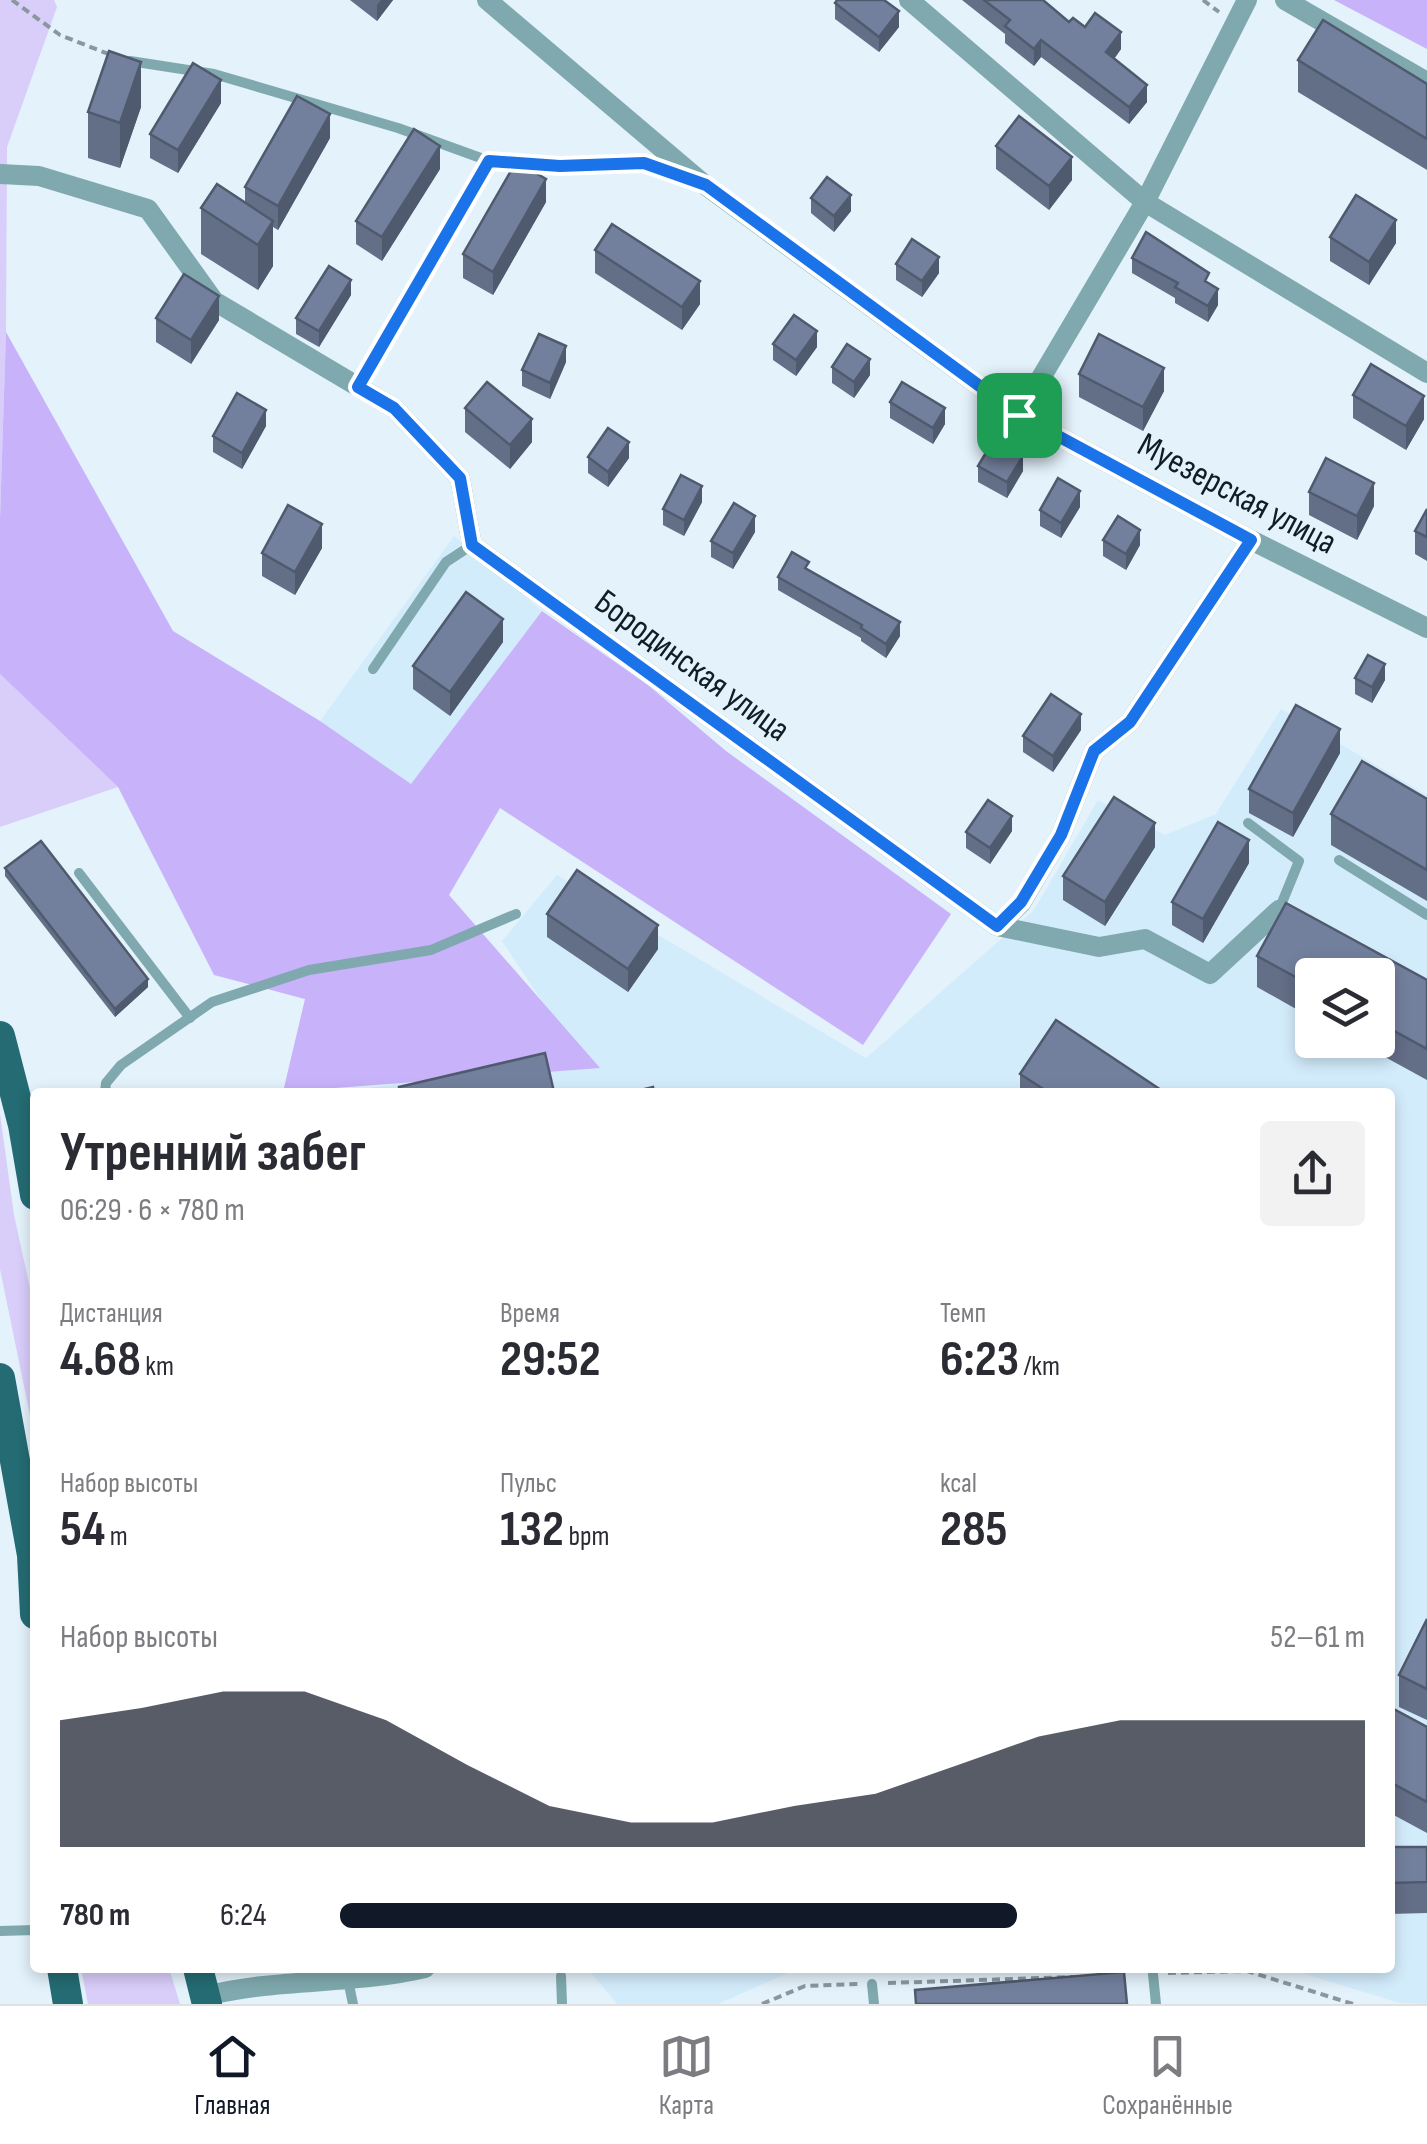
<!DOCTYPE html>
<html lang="ru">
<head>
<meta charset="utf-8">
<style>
  body { margin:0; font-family:"Sofia Sans Condensed",sans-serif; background:#f2f2f3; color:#2b2b33; height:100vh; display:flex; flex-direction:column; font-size:38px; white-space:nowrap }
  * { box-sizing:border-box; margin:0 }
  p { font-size:32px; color:#7c7c81 }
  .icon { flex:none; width:55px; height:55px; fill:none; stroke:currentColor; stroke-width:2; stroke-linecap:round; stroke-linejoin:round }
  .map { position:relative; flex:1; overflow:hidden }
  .panel { position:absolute; left:30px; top:1088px; width:1365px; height:885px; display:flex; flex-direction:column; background:#fff; border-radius:10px; box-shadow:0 5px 15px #0003 }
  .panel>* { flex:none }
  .fabs { position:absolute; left:1295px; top:958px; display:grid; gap:20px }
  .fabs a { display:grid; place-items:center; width:100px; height:100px; border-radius:10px; background:#fff; box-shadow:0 5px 15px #0003; font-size:50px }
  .pin { position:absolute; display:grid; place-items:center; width:85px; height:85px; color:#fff; margin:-42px; border-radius:20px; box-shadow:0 5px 15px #0006 }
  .round { display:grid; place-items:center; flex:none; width:105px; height:105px; border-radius:10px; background:#f2f2f3 }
  .headline { display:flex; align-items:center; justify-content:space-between; height:170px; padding:0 30px }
  h1 { font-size:55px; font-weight:700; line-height:75px }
  .figures { display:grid; grid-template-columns:repeat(3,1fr); gap:15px; height:170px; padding:10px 30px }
  .figures div { display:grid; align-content:center }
  .figures b { font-size:50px; font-weight:700 }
  .figures small { font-size:28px; font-weight:400 }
  .figures p { font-size:28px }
  .chart { height:280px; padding:20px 30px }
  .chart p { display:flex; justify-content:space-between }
  .chart svg { width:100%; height:180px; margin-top:10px; fill:#111827; opacity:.7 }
  ul { padding:0 30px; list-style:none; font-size:32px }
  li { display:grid; grid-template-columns:160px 120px 1fr; align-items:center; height:75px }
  li i { height:25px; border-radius:12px; background:#111827 }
  .tab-bar { display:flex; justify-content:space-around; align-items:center; height:140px; border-top:2px solid #e1e1e2; background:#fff; font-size:28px; color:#7c7c81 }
  .tab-bar a { display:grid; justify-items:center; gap:5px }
  .tab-bar .selected { color:#111827 }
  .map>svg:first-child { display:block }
  .built { fill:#d3ecfc; fill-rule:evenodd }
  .green { fill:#d9cdfa }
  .forest { fill:#c8b2fa }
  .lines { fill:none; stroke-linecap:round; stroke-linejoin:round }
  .path { stroke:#8a97a0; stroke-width:4; stroke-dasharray:8 5; stroke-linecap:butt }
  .lane { stroke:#7fa9ae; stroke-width:10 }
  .street { stroke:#7fa9ae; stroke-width:20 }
  .primary { stroke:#246b73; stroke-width:30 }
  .wall { fill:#636e87 }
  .shaded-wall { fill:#505a6e }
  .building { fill:#73809d; stroke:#505a6e; stroke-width:2.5 }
  .route-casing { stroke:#fff; stroke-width:20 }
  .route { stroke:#1a73e8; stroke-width:12 }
  .labels { text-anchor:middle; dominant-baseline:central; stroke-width:9; stroke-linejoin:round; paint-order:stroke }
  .street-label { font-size:35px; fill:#111d25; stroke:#e4f2fb }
</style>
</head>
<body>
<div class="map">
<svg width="1427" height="2004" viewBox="0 0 1427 2004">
  <rect width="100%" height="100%" fill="#e4f2fb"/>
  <!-- built -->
  <g class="built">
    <path d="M 454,536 L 542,611 L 412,785 L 320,721 Z"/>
    <path d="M 1281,709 L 1427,795 L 1427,2004 L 1400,2003 L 1285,1968 L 1390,1968 L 1390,1092 L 346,1092 L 577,1054 L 502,941 L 557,875 L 866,1058 L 1034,910 L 1098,800 L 1165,835 L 1216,814 ZM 1312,975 L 1378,975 L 1378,1040 L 1312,1040 Z"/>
    <path d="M 587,1968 L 835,1968 L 797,1969 L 718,2004 L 617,2004 Z"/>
  </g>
  <!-- green -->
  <g class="green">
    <path d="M 0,0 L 54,0 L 57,7 L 7,147 L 6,332 L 0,519 Z"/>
    <path d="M 0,668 L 0,674 L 118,787 L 0,827 Z"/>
    <path d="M 0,1114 L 14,1215 L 35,1311 L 35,1440 L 0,1269 Z"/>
    <path d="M 81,1968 L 169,1968 L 180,2004 L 88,2004 Z"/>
  </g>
  <!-- forest -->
  <g class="forest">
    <path d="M 1334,0 L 1427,0 L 1427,49 Z"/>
    <path d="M 6,332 L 173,631 L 320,721 L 411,784 L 542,611 L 648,685 L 726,751 L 951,914 L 863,1045 L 500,808 L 449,895 L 600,1068 L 283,1092 L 305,999 L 214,975 L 118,787 L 0,674 L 0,519 Z"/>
  </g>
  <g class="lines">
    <!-- path -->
    <g class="path">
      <path d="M 12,0 L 60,35 L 111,55"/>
      <path d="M 1203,0 L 1219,12"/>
      <path d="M 1168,1973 L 1247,1971 L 1353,2004"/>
      <path d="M 888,1983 L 1073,1977"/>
      <path d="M 762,2004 L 805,1986 L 859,1984"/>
    </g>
    <!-- lane -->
    <g class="lane">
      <path d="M 130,61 L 214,74 L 398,128 L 489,161 L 560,166 L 643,163 L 690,179"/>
      <path d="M 358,387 L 489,161"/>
      <path d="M 373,669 L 446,562 L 472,545"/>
      <path d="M 1248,823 L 1299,861 L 1279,910"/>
      <path d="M 1339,860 L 1427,915"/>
      <path d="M 79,873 L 190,1018"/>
      <path d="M 105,1092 L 106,1083 L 121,1065 L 212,1002 L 309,970 L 431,950 L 516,914"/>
      <path d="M 0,1931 L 35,1930"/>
      <path d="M 1153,1974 L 1156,2004"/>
      <path d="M 561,1976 L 562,2004"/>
      <path d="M 348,1980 L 353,2004"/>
      <path d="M 872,1984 L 874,2004"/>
    </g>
    <!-- street -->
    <g class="street">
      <path d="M 487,0 L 705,185 L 1019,415 L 1251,540 L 1427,628"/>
      <path d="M 909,0 L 1145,202 L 1427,373"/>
      <path d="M 1285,0 L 1427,82"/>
      <path d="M 0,174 L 39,176 L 148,209 L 214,301 L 394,408 L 460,478 L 472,545 L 997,926 L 1099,947 L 1145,939 L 1210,974 L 1279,910 L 1305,925"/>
      <path d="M 1019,415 L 1145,202 L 1247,0"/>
      <path d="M 997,926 L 1021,903 L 1061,835 L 1094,751 L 1130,722 L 1251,540"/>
      <path d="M 206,1996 C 277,1978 353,1985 425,1968"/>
    </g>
    <!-- primary -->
    <g class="primary">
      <path d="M 0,1036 L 23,1125 L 35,1195"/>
      <path d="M 0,1378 L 32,1555 L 35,1614"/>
      <path d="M 62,1968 L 68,2004"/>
      <path d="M 198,1968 L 207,2004"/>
    </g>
  </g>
  <!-- wall -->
  <g class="wall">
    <path d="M 350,0 L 393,0 L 377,21 Z"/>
    <path d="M 962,0 L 1043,0 L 1069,22 L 1085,27 L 1121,49 L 1114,59 L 1147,102 L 1129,124 L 1041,57 L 1034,66 L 1005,43 L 1005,34 Z"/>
    <path d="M 835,3 L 899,27 L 879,52 L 835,19 Z"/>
    <path d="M 1298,60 L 1427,84 L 1427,170 L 1298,92 Z"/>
    <path d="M 221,103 L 178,173 L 150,158 L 150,134 Z"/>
    <path d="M 141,107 L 120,168 L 88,158 L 88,112 Z"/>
    <path d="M 330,138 L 278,230 L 273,227 L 273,266 L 258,290 L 201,254 L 201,208 L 245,202 L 245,187 Z"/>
    <path d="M 996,146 L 1072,180 L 1049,210 L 996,169 Z"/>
    <path d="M 440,169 L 382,261 L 356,244 L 356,221 Z"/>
    <path d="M 811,198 L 851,211 L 834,232 L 811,213 Z"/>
    <path d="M 546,202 L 493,295 L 463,278 L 463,254 Z"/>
    <path d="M 1330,237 L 1396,243 L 1369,285 L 1330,261 Z"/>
    <path d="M 595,250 L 700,304 L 682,330 L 595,273 Z"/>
    <path d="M 1132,258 L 1209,283 L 1218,305 L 1208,322 L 1175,303 L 1175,298 L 1132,273 Z"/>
    <path d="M 896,264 L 939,273 L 922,297 L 896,280 Z"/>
    <path d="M 351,295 L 319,347 L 296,334 L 296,318 Z"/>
    <path d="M 156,318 L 219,320 L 191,364 L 156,342 Z"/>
    <path d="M 773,344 L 817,347 L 796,376 L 773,360 Z"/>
    <path d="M 566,362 L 550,399 L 522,386 L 522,370 Z"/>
    <path d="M 832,367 L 870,375 L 854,398 L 832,383 Z"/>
    <path d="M 1079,374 L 1164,391 L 1143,431 L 1079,397 Z"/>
    <path d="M 1353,395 L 1424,419 L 1406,450 L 1353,418 Z"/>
    <path d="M 890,402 L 945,424 L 933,444 L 890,418 Z"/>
    <path d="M 465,408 L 532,442 L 510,469 L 465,432 Z"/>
    <path d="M 266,426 L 242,469 L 213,452 L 213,436 Z"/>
    <path d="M 588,457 L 629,458 L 608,487 L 588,473 Z"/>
    <path d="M 978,466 L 1023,471 L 1007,498 L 978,482 Z"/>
    <path d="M 1309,492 L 1374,506 L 1357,540 L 1309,515 Z"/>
    <path d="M 702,502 L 684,536 L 663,525 L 663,509 Z"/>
    <path d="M 1080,507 L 1061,538 L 1040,526 L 1040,510 Z"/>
    <path d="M 1427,509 L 1427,561 L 1415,554 L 1415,531 Z"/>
    <path d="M 755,532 L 733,569 L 711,557 L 711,541 Z"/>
    <path d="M 1103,540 L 1140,545 L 1126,570 L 1103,556 Z"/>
    <path d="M 322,548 L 295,595 L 262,576 L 262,553 Z"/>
    <path d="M 809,571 L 900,636 L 886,658 L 861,641 L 861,638 L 778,590 L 778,577 Z"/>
    <path d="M 503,642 L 450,716 L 413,689 L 413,666 Z"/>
    <path d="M 1355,678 L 1385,680 L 1372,703 L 1355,694 Z"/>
    <path d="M 1081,730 L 1053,772 L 1023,752 L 1023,736 Z"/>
    <path d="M 1340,753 L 1293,837 L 1249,813 L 1249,789 Z"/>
    <path d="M 1427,799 L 1427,901 L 1331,845 L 1331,814 Z"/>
    <path d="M 1012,831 L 990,864 L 966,848 L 966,832 Z"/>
    <path d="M 1155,847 L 1105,926 L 1063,900 L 1063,876 Z"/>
    <path d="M 1249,863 L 1203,943 L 1172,925 L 1172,902 Z"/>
    <path d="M 5,868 L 148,987 L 115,1017 L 5,876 Z"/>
    <path d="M 547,914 L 658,949 L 628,992 L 547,937 Z"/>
    <path d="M 1257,956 L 1427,980 L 1427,1080 L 1354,1040 L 1378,1040 L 1378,975 L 1312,975 L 1312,1018 L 1257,987 Z"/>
    <path d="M 1020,1074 L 1164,1092 L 1020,1092 Z"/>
    <path d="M 1427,1619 L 1427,1720 L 1399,1707 L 1399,1675 Z"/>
    <path d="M 1390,1707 L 1427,1727 L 1427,1833 L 1390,1813 Z"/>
    <path d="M 1390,1847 L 1427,1847 L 1427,1913 L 1390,1914 Z"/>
  </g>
  <!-- shaded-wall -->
  <g class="shaded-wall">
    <path d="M 381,0 L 393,0 L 377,21 L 377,5 Z"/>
    <path d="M 899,11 L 899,27 L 879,52 L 879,37 Z"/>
    <path d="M 1121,32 L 1121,49 L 1106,70 L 1106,52 Z"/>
    <path d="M 1041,40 L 1041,57 L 1034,66 L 1034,49 Z"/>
    <path d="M 141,62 L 141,107 L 120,168 L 120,123 Z"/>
    <path d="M 221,80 L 221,103 L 178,173 L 178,150 Z"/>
    <path d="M 1147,85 L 1147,102 L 1129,124 L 1129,107 Z"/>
    <path d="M 330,114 L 330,138 L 278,230 L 278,206 Z"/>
    <path d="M 440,146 L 440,169 L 382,261 L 382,237 Z"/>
    <path d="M 1072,157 L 1072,180 L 1049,210 L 1049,186 Z"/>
    <path d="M 546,179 L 546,202 L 493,295 L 493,272 Z"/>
    <path d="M 851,195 L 851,211 L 834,232 L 834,216 Z"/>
    <path d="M 1396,220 L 1396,243 L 1369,285 L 1369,262 Z"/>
    <path d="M 273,221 L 273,266 L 258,290 L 258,245 Z"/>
    <path d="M 939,257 L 939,273 L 922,297 L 922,281 Z"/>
    <path d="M 351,280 L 351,295 L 319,347 L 319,331 Z"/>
    <path d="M 700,281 L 700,304 L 682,330 L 682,307 Z"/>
    <path d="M 1218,289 L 1218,305 L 1208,322 L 1208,306 Z"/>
    <path d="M 219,296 L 219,320 L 191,364 L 191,340 Z"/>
    <path d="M 817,331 L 817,347 L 796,376 L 796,360 Z"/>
    <path d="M 566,346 L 566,362 L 550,399 L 550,383 Z"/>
    <path d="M 870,359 L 870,375 L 854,398 L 854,382 Z"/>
    <path d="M 1164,368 L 1164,391 L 1143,431 L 1143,407 Z"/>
    <path d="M 1424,396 L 1424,419 L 1406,450 L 1406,426 Z"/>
    <path d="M 945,408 L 945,424 L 933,444 L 933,428 Z"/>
    <path d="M 266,410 L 266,426 L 242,469 L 242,453 Z"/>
    <path d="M 532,419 L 532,442 L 510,469 L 510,445 Z"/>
    <path d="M 629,442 L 629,458 L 608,487 L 608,472 Z"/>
    <path d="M 1023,456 L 1023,471 L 1007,498 L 1007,482 Z"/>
    <path d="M 1374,483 L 1374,506 L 1357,540 L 1357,516 Z"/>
    <path d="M 702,486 L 702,502 L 684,536 L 684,520 Z"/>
    <path d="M 1080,491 L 1080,507 L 1061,538 L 1061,523 Z"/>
    <path d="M 755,516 L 755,532 L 733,569 L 733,553 Z"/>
    <path d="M 322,524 L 322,548 L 295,595 L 295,572 Z"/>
    <path d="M 1140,530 L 1140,545 L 1126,570 L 1126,554 Z"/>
    <path d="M 503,619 L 503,642 L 450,716 L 450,692 Z"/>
    <path d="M 900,622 L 900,636 L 886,658 L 886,644 Z"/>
    <path d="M 1385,664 L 1385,680 L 1372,703 L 1372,687 Z"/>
    <path d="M 1081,714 L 1081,730 L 1053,772 L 1053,756 Z"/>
    <path d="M 1340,729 L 1340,753 L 1293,837 L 1293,813 Z"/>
    <path d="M 1012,816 L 1012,831 L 990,864 L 990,848 Z"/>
    <path d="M 1155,823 L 1155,847 L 1105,926 L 1105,902 Z"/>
    <path d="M 1249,840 L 1249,863 L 1203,943 L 1203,919 Z"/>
    <path d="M 658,925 L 658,949 L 628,992 L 628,969 Z"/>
    <path d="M 148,979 L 148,987 L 115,1017 L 115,1009 Z"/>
  </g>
  <!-- building -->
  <g class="building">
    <path d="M 837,0 L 884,0 L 899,11 L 879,37 L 835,3 Z"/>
    <path d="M 984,0 L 1043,0 L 1069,22 L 1073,18 L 1085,27 L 1095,13 L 1121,32 L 1106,52 L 1147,85 L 1129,107 L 1041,40 L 1034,49 L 1005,26 L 1010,20 Z"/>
    <path d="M 1323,20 L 1427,84 L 1427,139 L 1298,60 Z"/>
    <path d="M 109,51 L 141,62 L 120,123 L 88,112 Z"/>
    <path d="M 193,63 L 221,80 L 178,150 L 150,134 Z"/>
    <path d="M 297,96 L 330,114 L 278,206 L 245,187 Z"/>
    <path d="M 1019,116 L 1072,157 L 1049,186 L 996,146 Z"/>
    <path d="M 414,129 L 440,146 L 382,237 L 356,221 Z"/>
    <path d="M 516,162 L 546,179 L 493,272 L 463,254 Z"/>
    <path d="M 827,177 L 851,195 L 834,216 L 811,198 Z"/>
    <path d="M 217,184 L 273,221 L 258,245 L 201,208 Z"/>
    <path d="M 1356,195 L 1396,220 L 1369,262 L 1330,237 Z"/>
    <path d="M 612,224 L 700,281 L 682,307 L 595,250 Z"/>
    <path d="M 1146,232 L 1209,273 L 1205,281 L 1218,289 L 1208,306 L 1175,287 L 1178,283 L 1132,258 Z"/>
    <path d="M 912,239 L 939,257 L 922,281 L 896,264 Z"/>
    <path d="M 329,266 L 351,280 L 319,331 L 296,318 Z"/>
    <path d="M 184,274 L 219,296 L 191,340 L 156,318 Z"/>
    <path d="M 794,315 L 817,331 L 796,360 L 773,344 Z"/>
    <path d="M 539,334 L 566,346 L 550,383 L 522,370 Z"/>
    <path d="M 1099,334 L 1164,368 L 1143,407 L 1079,374 Z"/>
    <path d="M 847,344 L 870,359 L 854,382 L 832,367 Z"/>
    <path d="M 1371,364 L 1424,396 L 1406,426 L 1353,395 Z"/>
    <path d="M 487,382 L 532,419 L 510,445 L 465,408 Z"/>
    <path d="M 902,382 L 945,408 L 933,428 L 890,402 Z"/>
    <path d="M 237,393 L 266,410 L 242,453 L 213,436 Z"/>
    <path d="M 608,428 L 629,442 L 608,472 L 588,457 Z"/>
    <path d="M 994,439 L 1023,456 L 1007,482 L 978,466 Z"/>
    <path d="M 1326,458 L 1374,483 L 1357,516 L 1309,492 Z"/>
    <path d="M 681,475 L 702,486 L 684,520 L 663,509 Z"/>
    <path d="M 1058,478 L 1080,491 L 1061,523 L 1040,510 Z"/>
    <path d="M 734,503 L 755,516 L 733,553 L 711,541 Z"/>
    <path d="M 288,505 L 322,524 L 295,572 L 262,553 Z"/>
    <path d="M 1427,509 L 1427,537 L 1415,531 Z"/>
    <path d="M 1118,516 L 1140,530 L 1126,554 L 1103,540 Z"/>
    <path d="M 792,552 L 809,562 L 805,568 L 900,622 L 886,644 L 861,628 L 862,625 L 778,577 Z"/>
    <path d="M 466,592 L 503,619 L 450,692 L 413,666 Z"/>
    <path d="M 1368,655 L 1385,664 L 1372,687 L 1355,678 Z"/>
    <path d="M 1051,694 L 1081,714 L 1053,756 L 1023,736 Z"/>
    <path d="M 1296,705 L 1340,729 L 1293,813 L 1249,789 Z"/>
    <path d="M 1362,761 L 1427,799 L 1427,870 L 1331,814 Z"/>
    <path d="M 1114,797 L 1155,823 L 1105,902 L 1063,876 Z"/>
    <path d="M 988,800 L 1012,816 L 990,848 L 966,832 Z"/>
    <path d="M 1218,822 L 1249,840 L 1203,919 L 1172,902 Z"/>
    <path d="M 41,841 L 148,979 L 115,1009 L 5,868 Z"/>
    <path d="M 577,870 L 658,925 L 628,969 L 547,914 Z"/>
    <path d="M 1286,903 L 1427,980 L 1427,1049 L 1378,1022 L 1378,975 L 1312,975 L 1312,986 L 1257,956 Z"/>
    <path d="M 1056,1020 L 1164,1092 L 1048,1092 L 1020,1074 Z"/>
    <path d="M 545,1053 L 554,1092 L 400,1092 L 399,1087 Z"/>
    <path d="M 653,1087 L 654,1092 L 632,1092 Z"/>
    <path d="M 1427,1619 L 1427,1689 L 1399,1675 Z"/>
    <path d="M 1390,1707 L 1427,1727 L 1427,1802 L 1390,1782 Z"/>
    <path d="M 1390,1847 L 1427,1847 L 1427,1882 L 1390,1883 Z"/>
    <path d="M 1124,1972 L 1127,2004 L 916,2004 L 915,1990 Z"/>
  </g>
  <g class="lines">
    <defs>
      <path id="route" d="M 489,161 L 560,166 L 644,163 L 706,185 L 1019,415 L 1251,540 L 1130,722 L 1094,751 L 1061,835 L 1021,902 L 997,926 L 472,545 L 460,478 L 394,408 L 358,387 Z"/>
    </defs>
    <!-- route casing -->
    <use href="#route" class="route-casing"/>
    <!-- route -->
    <use href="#route" class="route"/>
  </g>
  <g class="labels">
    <!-- street labels -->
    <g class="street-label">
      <text transform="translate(1237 494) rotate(28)">Муезерская улица</text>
      <text transform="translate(692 666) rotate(36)">Бородинская улица</text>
    </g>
  </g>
</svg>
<div class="fabs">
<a><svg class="icon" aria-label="layers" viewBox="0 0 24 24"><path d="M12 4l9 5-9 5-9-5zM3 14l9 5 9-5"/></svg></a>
</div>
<div class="pin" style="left:1019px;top:415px;background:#1e9e55"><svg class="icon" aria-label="arrive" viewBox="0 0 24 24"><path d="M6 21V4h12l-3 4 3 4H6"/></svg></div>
<section class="panel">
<div class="headline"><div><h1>Утренний забег</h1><p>06:29 · 6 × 780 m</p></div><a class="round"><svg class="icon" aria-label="share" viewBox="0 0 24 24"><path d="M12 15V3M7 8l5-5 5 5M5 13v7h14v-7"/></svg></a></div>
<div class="figures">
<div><p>Дистанция</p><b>4.68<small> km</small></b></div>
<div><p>Время</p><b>29:52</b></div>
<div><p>Темп</p><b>6:23<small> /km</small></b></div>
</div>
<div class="figures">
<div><p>Набор высоты</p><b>54<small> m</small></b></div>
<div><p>Пульс</p><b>132<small> bpm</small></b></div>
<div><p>kcal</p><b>285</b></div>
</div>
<div class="chart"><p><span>Набор высоты</span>52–61 m</p>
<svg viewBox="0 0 160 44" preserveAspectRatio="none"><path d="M0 44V13L10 10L20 6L30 6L40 13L50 24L60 34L70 38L80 38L90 34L100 31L110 24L120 17L130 13L140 13L150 13L160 13V44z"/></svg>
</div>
<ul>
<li><b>780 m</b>6:24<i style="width:66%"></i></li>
</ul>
</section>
</div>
<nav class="tab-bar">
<a class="selected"><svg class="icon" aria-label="home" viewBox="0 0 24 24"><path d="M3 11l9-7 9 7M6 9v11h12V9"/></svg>Главная</a>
<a><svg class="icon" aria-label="map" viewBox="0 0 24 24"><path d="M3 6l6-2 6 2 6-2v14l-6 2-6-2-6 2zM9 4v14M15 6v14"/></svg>Карта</a>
<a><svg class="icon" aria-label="saved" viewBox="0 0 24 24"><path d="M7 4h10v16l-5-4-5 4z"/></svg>Сохранённые</a>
</nav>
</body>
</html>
